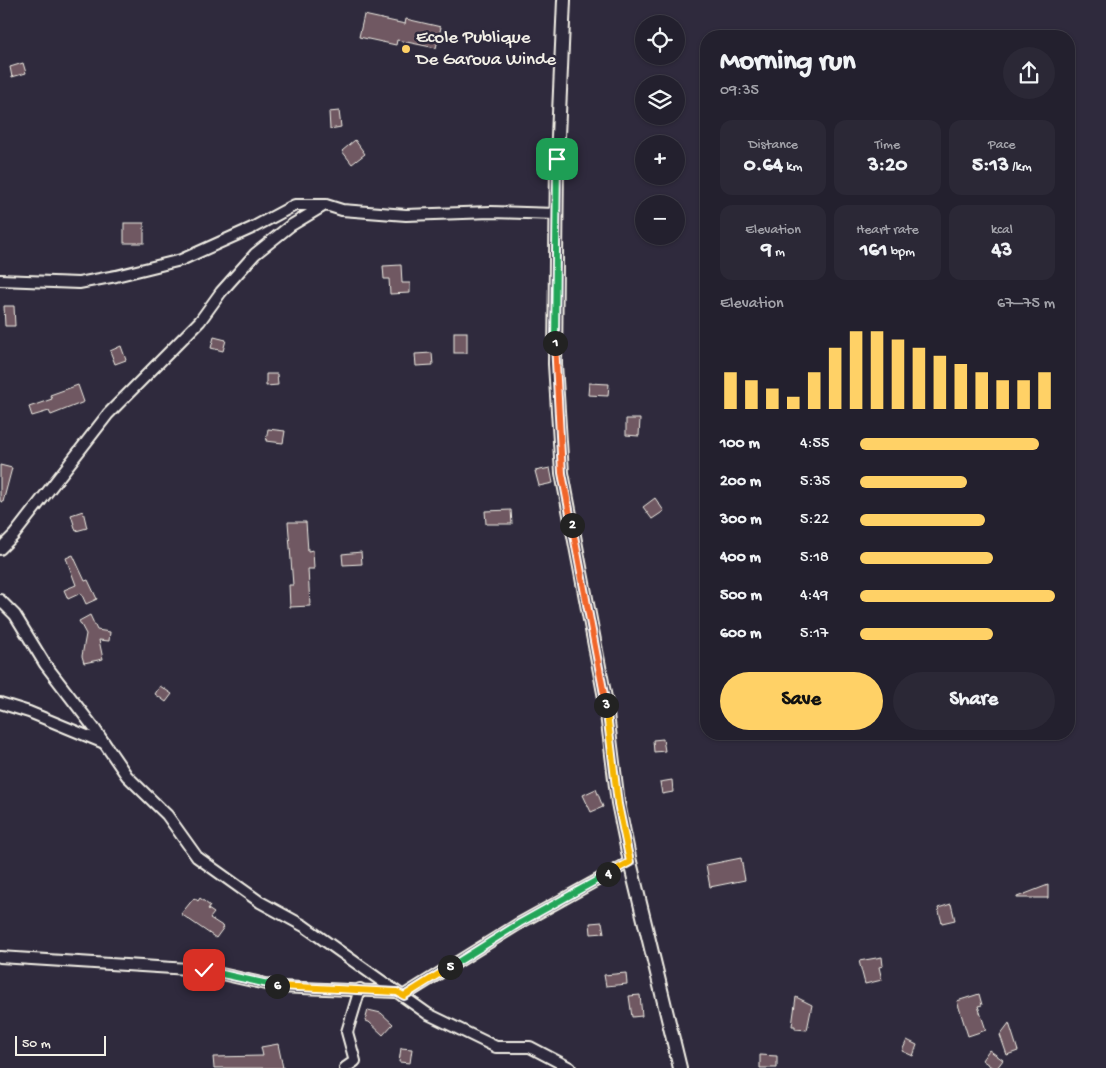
<!DOCTYPE html>
<html lang="en">
<head>
<meta charset="utf-8">
<style>
  body { margin:0; font-family:"Gochi Hand",sans-serif; background:#2b2836; color:#f1f3f6; height:100vh; display:flex; flex-direction:column; font-size:19px; white-space:nowrap }
  * { box-sizing:border-box; margin:0 }
  p { font-size:16px; color:#a3a3aa }
  .icon { flex:none; width:28px; height:28px; fill:none; stroke:currentColor; stroke-width:2; stroke-linecap:round; stroke-linejoin:round }
  .map { position:relative; flex:1; overflow:hidden }
  .details { position:absolute; left:700px; top:30px; width:375px; height:710px; display:flex; flex-direction:column; background:#23202e; border-radius:20px; box-shadow:0 1px 4px #0004,0 0 0 1px #403e4a }
  .details>* { flex:none }
  .tools { position:absolute; left:635px; top:15px; display:grid; gap:10px }
  .tools a { display:grid; place-items:center; width:50px; height:50px; border-radius:50%; background:#23202e; box-shadow:0 1px 4px #0004,0 0 0 1px #403e4a; font-size:25px }
  .scale { position:absolute; left:15px; bottom:12px; width:91px; box-sizing:border-box; padding-left:5px; border:2px solid #f4f1e8; border-top:0; font-size:14px; line-height:18px; white-space:nowrap; color:#f4f1e8; -webkit-text-stroke:4px #2f2a3d; paint-order:stroke }
  .pin { position:absolute; display:grid; place-items:center; width:42px; height:42px; color:#fff; margin:-21px; border-radius:10px; box-shadow:0 2px 8px #0006 }
  .km { position:absolute; width:25px; height:25px; margin:-12px; border-radius:50%; background:#222; color:#fff; font-size:14px; line-height:25px; text-align:center }
  .round { display:grid; place-items:center; flex:none; width:52px; height:52px; border-radius:26px; background:#2b2836 }
  .head { display:flex; align-items:center; justify-content:space-between; height:85px; padding:0 20px }
  h1 { font-size:28px; font-weight:700; line-height:38px }
  .figures { display:grid; grid-template-columns:repeat(3,1fr); gap:8px; height:85px; padding:5px 20px }
  .figures div { display:grid; align-content:center; border-radius:12px; background:#2b2836; text-align:center }
  .figures b { font-size:21px; font-weight:700 }
  .figures small { font-size:14px; font-weight:400 }
  .figures p { font-size:14px }
  .chart { height:140px; padding:10px 20px }
  .chart p { display:flex; justify-content:space-between }
  .chart svg { width:100%; height:90px; margin-top:5px; stroke:#ffd166; stroke-width:6 }
  .action { display:flex; gap:10px; margin-top:auto; padding:10px 20px }
  .action a { flex:1; height:58px; border-radius:30px; background:#ffd166; color:#111; font-size:20px; font-weight:700; line-height:58px; text-align:center }
  .action a+a { background:#2b2836; color:#f1f3f6 }
  ul { padding:0 20px; list-style:none; font-size:16px }
  li { display:grid; grid-template-columns:80px 60px 1fr; align-items:center; height:38px }
  li i { height:12px; border-radius:6px; background:#ffd166 }
  .map>svg:first-child { display:block }
  .building { fill:#6f5862; stroke:#f4f1e8 }
  .lines { fill:none; stroke-linecap:round; stroke-linejoin:round }
  .minor-casing { stroke:#f4f1e8; stroke-width:14 }
  .tertiary-casing { stroke:#f4f1e8; stroke-width:16 }
  .minor { stroke:#2f2a3d; stroke-width:10 }
  .tertiary { stroke:#2f2a3d; stroke-width:12 }
  .split-1-casing { stroke:#fff; stroke-width:10 }
  .split-2-casing { stroke:#fff; stroke-width:10 }
  .split-3-casing { stroke:#fff; stroke-width:10 }
  .split-4-casing { stroke:#fff; stroke-width:10 }
  .split-5-casing { stroke:#fff; stroke-width:10 }
  .split-6-casing { stroke:#fff; stroke-width:10 }
  .split-7-casing { stroke:#fff; stroke-width:10 }
  .split-1 { stroke:#22a559; stroke-width:6 }
  .split-2 { stroke:#f0652b; stroke-width:6 }
  .split-3 { stroke:#f0652b; stroke-width:6 }
  .split-4 { stroke:#f5b400; stroke-width:6 }
  .split-5 { stroke:#22a559; stroke-width:6 }
  .split-6 { stroke:#f5b400; stroke-width:6 }
  .split-7 { stroke:#22a559; stroke-width:6 }
  .poi-dot { fill:#ffd166; stroke:#2f2a3d; stroke-width:2 }
  .labels { text-anchor:middle; dominant-baseline:central; stroke-width:5; stroke-linejoin:round; paint-order:stroke }
  .poi-label { font-size:19px; fill:#f4f1e8; stroke:#2f2a3d; text-anchor:start }
</style>
</head>
<body>
<div class="map">
<svg width="1106" height="1068" viewBox="0 0 1106 1068">
  <rect width="100%" height="100%" fill="#2f2a3d"/>
  <filter id="ink" filterUnits="userSpaceOnUse"><feTurbulence type="fractalNoise" baseFrequency=".02" numOctaves="2"/><feDisplacementMap in="SourceGraphic" scale="10" xChannelSelector="R" yChannelSelector="G"/><feConvolveMatrix kernelMatrix="1 2 1 2 8 2 1 2 1" color-interpolation-filters="sRGB"/></filter>
  <g filter="url(#ink)">
    <!-- building -->
    <g class="building">
      <path d="M 364,15 L 405,24 L 406,19 L 441,27 L 436,48 L 397,40 L 396,45 L 359,37 Z"/>
      <path d="M 23,63 L 26,73 L 12,77 L 10,67 Z"/>
      <path d="M 339,111 L 341,127 L 330,129 L 329,112 Z"/>
      <path d="M 355,140 L 365,154 L 352,164 L 342,151 Z"/>
      <rect x="124" y="223" width="20" height="20"/>
      <path d="M 401,265 L 402,283 L 410,283 L 410,293 L 390,294 L 389,279 L 384,279 L 383,266 Z"/>
      <path d="M 4,306 L 14,306 L 15,326 L 5,326 Z"/>
      <rect x="454" y="332" width="13" height="21"/>
      <path d="M 214,337 L 226,340 L 223,351 L 211,348 Z"/>
      <path d="M 121,346 L 126,360 L 115,364 L 110,351 Z"/>
      <path d="M 432,353 L 433,365 L 416,366 L 415,354 Z"/>
      <path d="M 266,374 L 277,374 L 278,385 L 266,386 Z"/>
      <path d="M 589,383 L 609,384 L 608,396 L 588,395 Z"/>
      <path d="M 78,385 L 84,402 L 51,415 L 49,411 L 32,416 L 29,407 L 52,399 L 50,395 Z"/>
      <path d="M 626,419 L 640,419 L 639,436 L 626,435 Z"/>
      <path d="M 268,429 L 285,431 L 283,443 L 266,441 Z"/>
      <path d="M 0,465 L 12,468 L 3,502 L 0,501 Z"/>
      <path d="M 550,468 L 553,483 L 539,486 L 535,471 Z"/>
      <path d="M 655,498 L 664,511 L 652,519 L 643,507 Z"/>
      <path d="M 511,510 L 512,524 L 486,524 L 485,511 Z"/>
      <path d="M 83,511 L 87,528 L 76,531 L 71,515 Z"/>
      <path d="M 288,522 L 306,522 L 308,551 L 313,550 L 314,569 L 308,569 L 310,606 L 290,607 L 289,585 L 293,585 Z"/>
      <path d="M 361,552 L 362,564 L 343,565 L 342,554 Z"/>
      <path d="M 73,555 L 85,581 L 88,580 L 97,599 L 86,604 L 81,593 L 68,599 L 64,590 L 76,585 L 66,558 Z"/>
      <path d="M 90,615 L 97,630 L 110,632 L 109,641 L 99,640 L 103,659 L 84,663 L 82,656 L 86,634 L 79,621 Z"/>
      <path d="M 160,686 L 172,694 L 166,702 L 155,694 Z"/>
      <path d="M 663,739 L 665,751 L 654,752 L 653,740 Z"/>
      <path d="M 672,780 L 673,792 L 662,794 L 660,782 Z"/>
      <path d="M 596,789 L 603,807 L 591,812 L 583,795 Z"/>
      <path d="M 741,858 L 745,880 L 710,887 L 706,865 Z"/>
      <path d="M 1048,885 L 1048,898 L 1017,898 L 1017,897 Z"/>
      <path d="M 194,898 L 198,901 L 200,898 L 210,906 L 208,909 L 214,913 L 210,918 L 224,927 L 216,938 L 181,914 Z"/>
      <path d="M 951,904 L 955,920 L 942,923 L 938,908 Z"/>
      <path d="M 602,922 L 604,933 L 591,934 L 590,923 Z"/>
      <path d="M 882,957 L 883,966 L 879,967 L 882,980 L 865,984 L 859,961 Z"/>
      <path d="M 626,973 L 627,984 L 606,986 L 604,975 Z"/>
      <path d="M 979,994 L 982,1005 L 978,1006 L 986,1030 L 968,1036 L 957,1001 Z"/>
      <path d="M 640,995 L 642,1016 L 632,1017 L 629,996 Z"/>
      <path d="M 796,997 L 812,1005 L 807,1030 L 795,1029 L 795,1026 L 792,1026 Z"/>
      <path d="M 368,1010 L 381,1013 L 393,1024 L 383,1035 L 369,1022 L 365,1021 Z"/>
      <path d="M 1009,1023 L 1018,1051 L 1007,1055 L 1000,1035 Z"/>
      <path d="M 907,1040 L 917,1045 L 913,1056 L 902,1051 Z"/>
      <path d="M 278,1044 L 283,1068 L 214,1068 L 213,1057 L 263,1056 L 261,1047 Z"/>
      <path d="M 401,1048 L 412,1049 L 410,1063 L 399,1062 Z"/>
      <path d="M 989,1050 L 1003,1060 L 997,1068 L 993,1068 L 982,1060 Z"/>
      <path d="M 760,1055 L 777,1056 L 777,1068 L 760,1068 Z"/>
    </g>
    <g class="lines">
      <defs>
        <g id="minor">
          <path d="M 0,280 L 79,283 L 116,276 L 181,260 L 252,228 L 295,205 L 326,205 L 342,210 L 406,215 L 491,212 L 556,214"/>
          <path d="M 0,549 L 14,535 L 108,414 L 200,321 L 221,292 L 255,254 L 290,226 L 325,205"/>
          <path d="M 0,600 L 15,615 L 45,664 L 94,728 L 127,776 L 167,815 L 197,857 L 260,902 L 304,926 L 428,1014 L 496,1047 L 530,1047 L 570,1068"/>
          <path d="M 0,703 L 29,712 L 104,743"/>
          <path d="M 0,957 L 204,970 L 279,987 L 396,992"/>
          <path d="M 403,996 L 520,923 L 630,862"/>
          <path d="M 345,1068 L 355,1061 L 347,1032 L 360,989"/>
        </g>
        <path id="tertiary" d="M 564,0 L 557,159 L 555,364 L 562,473 L 605,698 L 618,803 L 630,862 L 680,1068"/>
      </defs>
      <!-- minor casing -->
      <use href="#minor" class="minor-casing"/>
      <!-- tertiary casing -->
      <use href="#tertiary" class="tertiary-casing"/>
      <!-- minor -->
      <use href="#minor" class="minor"/>
      <!-- tertiary -->
      <use href="#tertiary" class="tertiary"/>
    </g>
  </g>
  <g class="lines" filter="url(#ink)">
    <defs>
      <path id="split-1" d="M 555,343 L 557,159"/>
      <path id="split-2" d="M 555,343 L 562,473 L 572,525"/>
      <path id="split-3" d="M 572,525 L 606,705"/>
      <path id="split-4" d="M 606,705 L 618,804 L 630,862 L 608,874"/>
      <path id="split-5" d="M 450,967 L 520,923 L 608,874"/>
      <path id="split-6" d="M 277,986 L 397,992 L 404,996 L 450,967"/>
      <path id="split-7" d="M 204,970 L 277,986"/>
    </defs>
    <!-- split-1 casing -->
    <use href="#split-1" class="split-1-casing"/>
    <!-- split-2 casing -->
    <use href="#split-2" class="split-2-casing"/>
    <!-- split-3 casing -->
    <use href="#split-3" class="split-3-casing"/>
    <!-- split-4 casing -->
    <use href="#split-4" class="split-4-casing"/>
    <!-- split-5 casing -->
    <use href="#split-5" class="split-5-casing"/>
    <!-- split-6 casing -->
    <use href="#split-6" class="split-6-casing"/>
    <!-- split-7 casing -->
    <use href="#split-7" class="split-7-casing"/>
    <!-- split-1 -->
    <use href="#split-1" class="split-1"/>
    <!-- split-2 -->
    <use href="#split-2" class="split-2"/>
    <!-- split-3 -->
    <use href="#split-3" class="split-3"/>
    <!-- split-4 -->
    <use href="#split-4" class="split-4"/>
    <!-- split-5 -->
    <use href="#split-5" class="split-5"/>
    <!-- split-6 -->
    <use href="#split-6" class="split-6"/>
    <!-- split-7 -->
    <use href="#split-7" class="split-7"/>
  </g>
  <!-- markers -->
  <circle class="poi-dot" cx="406" cy="49" r="5"/>
  <g class="labels">
    <!-- poi labels -->
    <g class="poi-label">
      <text x="416" y="38">Ecole Publique<tspan x="416" dy="22">De Garoua Winde</tspan></text>
    </g>
  </g>
</svg>
<div class="tools">
<a><svg class="icon" aria-label="locate" viewBox="0 0 24 24"><circle cx="12" cy="12" r="6"/><path d="M12 2v4M12 18v4M2 12h4M18 12h4"/></svg></a>
<a><svg class="icon" aria-label="layers" viewBox="0 0 24 24"><path d="M12 4l9 5-9 5-9-5zM3 14l9 5 9-5"/></svg></a>
<a>+</a>
<a>−</a>
</div>
<div class="scale">50 m</div>
<div class="pin" style="left:557px;top:159px;background:#1e9e55"><svg class="icon" aria-label="arrive" viewBox="0 0 24 24"><path d="M6 21V4h12l-3 4 3 4H6"/></svg></div>
<div class="pin" style="left:204px;top:970px;background:#d93025"><svg class="icon" aria-label="check" viewBox="0 0 24 24"><path d="M5 12l5 5 9-10"/></svg></div>
<b class="km" style="left:555px;top:343px">1</b>
<b class="km" style="left:572px;top:525px">2</b>
<b class="km" style="left:606px;top:705px">3</b>
<b class="km" style="left:608px;top:874px">4</b>
<b class="km" style="left:450px;top:967px">5</b>
<b class="km" style="left:277px;top:986px">6</b>
<section class="details">
<div class="head"><div><h1>Morning run</h1><p>09:35</p></div><a class="round"><svg class="icon" aria-label="share" viewBox="0 0 24 24"><path d="M12 15V3M7 8l5-5 5 5M5 13v7h14v-7"/></svg></a></div>
<div class="figures">
<div><p>Distance</p><b>0.64<small> km</small></b></div>
<div><p>Time</p><b>3:20</b></div>
<div><p>Pace</p><b>5:13<small> /km</small></b></div>
</div>
<div class="figures">
<div><p>Elevation</p><b>9<small> m</small></b></div>
<div><p>Heart rate</p><b>161<small> bpm</small></b></div>
<div><p>kcal</p><b>43</b></div>
</div>
<div class="chart"><p><span>Elevation</span>67–75 m</p>
<svg viewBox="0 0 160 44" preserveAspectRatio="none"><path d="M5 44V26M15 44V30M25 44V34M35 44V38M45 44V26M55 44V14M65 44V6M75 44V6M85 44V10M95 44V14M105 44V18M115 44V22M125 44V26M135 44V30M145 44V30M155 44V26"/></svg>
</div>
<ul>
<li><b>100 m</b>4:55<i style="width:92%"></i></li>
<li><b>200 m</b>5:35<i style="width:55%"></i></li>
<li><b>300 m</b>5:22<i style="width:64%"></i></li>
<li><b>400 m</b>5:18<i style="width:68%"></i></li>
<li><b>500 m</b>4:49<i style="width:100%"></i></li>
<li><b>600 m</b>5:17<i style="width:68%"></i></li>
</ul>
<div class="action"><a>Save</a><a>Share</a></div>
</section>
</div>
</body>
</html>
